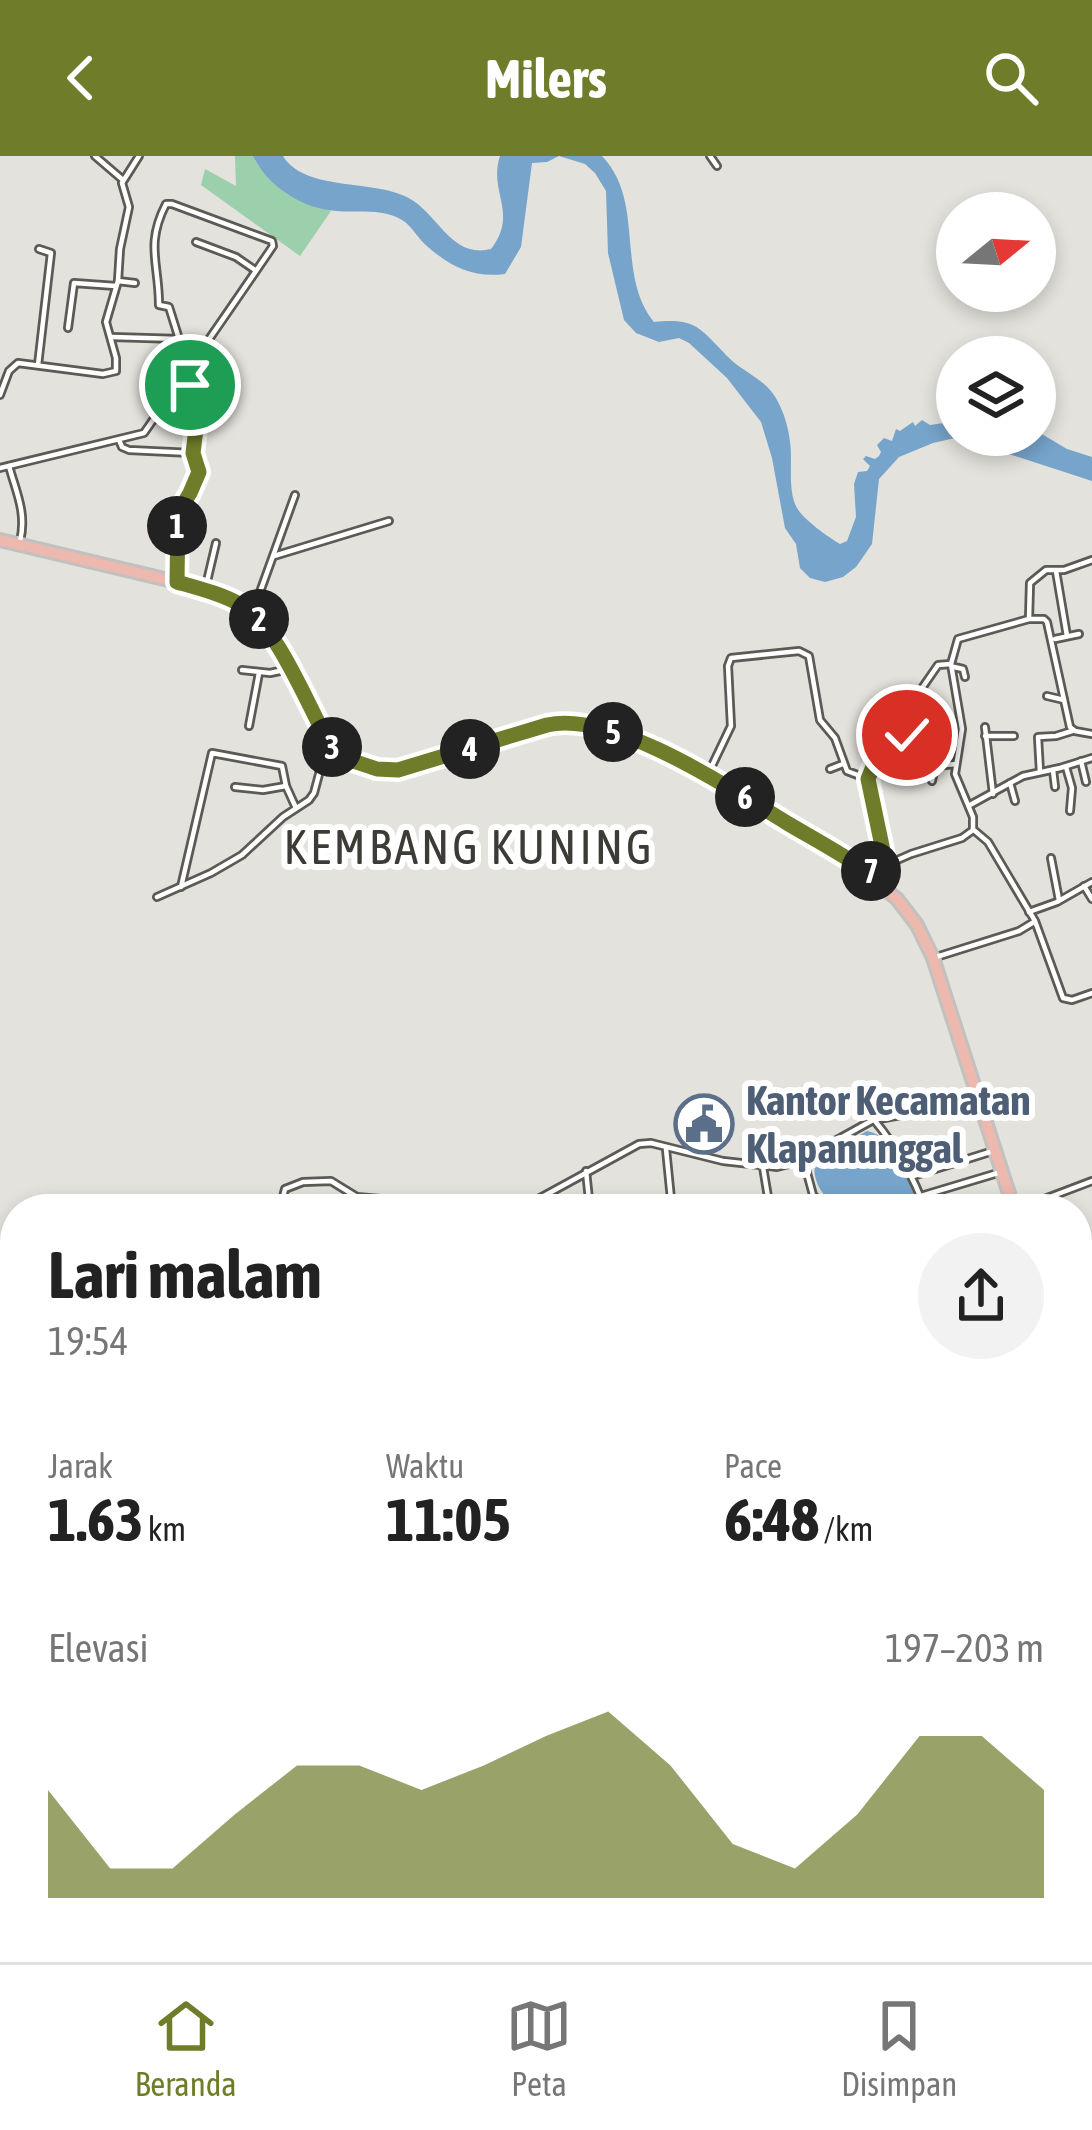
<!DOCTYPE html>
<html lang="id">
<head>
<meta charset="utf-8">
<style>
  body { margin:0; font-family:"Asap Condensed",sans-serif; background:#f2f2f2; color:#222; height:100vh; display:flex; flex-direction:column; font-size:45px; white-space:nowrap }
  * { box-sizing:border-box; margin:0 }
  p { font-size:39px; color:#767676 }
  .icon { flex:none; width:66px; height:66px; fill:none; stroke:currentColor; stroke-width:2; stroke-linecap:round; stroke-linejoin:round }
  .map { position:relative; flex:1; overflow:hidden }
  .drawer { position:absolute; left:0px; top:1038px; width:1092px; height:768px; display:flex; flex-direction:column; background:#fff; border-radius:48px 48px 0 0; box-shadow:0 6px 18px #0003 }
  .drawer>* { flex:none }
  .needle { width:78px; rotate:72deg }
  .fabs { position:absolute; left:936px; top:36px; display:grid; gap:24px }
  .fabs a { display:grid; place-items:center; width:120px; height:120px; border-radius:50%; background:#fff; box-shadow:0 6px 18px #0003; font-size:60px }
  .pin { position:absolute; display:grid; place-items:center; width:102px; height:102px; color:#fff; margin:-51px; border:6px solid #fff; border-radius:50%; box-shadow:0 3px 12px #0007 }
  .km { position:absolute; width:60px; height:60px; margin:-30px; border-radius:50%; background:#222; color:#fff; font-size:33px; line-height:60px; text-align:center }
  .round { display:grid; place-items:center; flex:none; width:126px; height:126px; border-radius:63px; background:#f2f2f2 }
  .headline { display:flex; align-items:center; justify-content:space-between; height:204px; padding:0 48px }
  h1 { font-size:66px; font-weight:700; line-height:90px }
  .metrics { display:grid; grid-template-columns:repeat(3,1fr); gap:18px; height:204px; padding:12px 48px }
  .metrics div { display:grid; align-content:center }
  .metrics b { font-size:60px; font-weight:700 }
  .metrics small { font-size:33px; font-weight:400 }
  .metrics p { font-size:33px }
  .chart { height:336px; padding:24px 48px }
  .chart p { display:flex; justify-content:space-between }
  .chart svg { width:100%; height:216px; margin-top:12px; fill:#6f7c29; opacity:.7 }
  header { display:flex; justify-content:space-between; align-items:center; height:156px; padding:0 48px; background:#6f7c29; color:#fff; font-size:54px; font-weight:700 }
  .menu { display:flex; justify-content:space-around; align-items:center; height:168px; border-top:3px solid #e0e0e0; background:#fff; font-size:33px; color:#767676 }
  .menu a { display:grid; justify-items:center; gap:6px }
  .menu .selected { color:#6f7c29 }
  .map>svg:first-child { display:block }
  .green { fill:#9ccfac }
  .water { fill:#76a4ca }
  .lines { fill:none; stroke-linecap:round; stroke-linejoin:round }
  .street-casing { stroke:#5b5a54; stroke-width:10 }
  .secondary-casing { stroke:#5b5a54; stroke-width:15 }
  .primary-casing { stroke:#c1c1c0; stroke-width:16 }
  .street { stroke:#fff; stroke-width:4.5 }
  .secondary { stroke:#fff; stroke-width:9 }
  .primary { stroke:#edb8ae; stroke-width:10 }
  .route-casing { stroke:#fff; stroke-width:24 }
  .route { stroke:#6f7c29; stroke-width:15 }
  .labels { text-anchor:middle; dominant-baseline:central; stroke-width:12; stroke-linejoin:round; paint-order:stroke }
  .service-label { font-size:42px; font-weight:bold; fill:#4e5e75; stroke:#fff; text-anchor:start }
  .quarter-label { font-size:48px; letter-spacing:3px; fill:#3c3b36; stroke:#fff }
</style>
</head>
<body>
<header><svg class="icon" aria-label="back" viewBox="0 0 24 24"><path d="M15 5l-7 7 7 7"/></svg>Milers<svg class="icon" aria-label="search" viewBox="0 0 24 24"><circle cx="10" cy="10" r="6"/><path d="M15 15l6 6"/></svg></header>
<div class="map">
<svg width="1092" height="1806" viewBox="0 0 1092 1806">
  <rect width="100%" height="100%" fill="#e4e2dc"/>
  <!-- green -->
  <path class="green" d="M 235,0 L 253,0 C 269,33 299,43 331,55 L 300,100 L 201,29 L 205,13 L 236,30 Z"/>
  <!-- water -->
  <g class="water">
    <path d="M 253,0 L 283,0 C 306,38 382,21 415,46 C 441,65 454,102 491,93 C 519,56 488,37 500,0 L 602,0 C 646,46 615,118 654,166 C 695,162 699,171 726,199 C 746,220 767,221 780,250 C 785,260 789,275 790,286 C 793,305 787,334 797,352 C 804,364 828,381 840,388 L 847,385 L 856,361 L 854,328 L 858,316 L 867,315 L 870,310 L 863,303 L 866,300 L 875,303 L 879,300 L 881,296 L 877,289 L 884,282 L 892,285 L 896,273 L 900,275 L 913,266 L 915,270 L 922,264 L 930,269 L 957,265 L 957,279 L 1035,279 L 1035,274 L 1067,293 L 1092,301 L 1092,325 L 1006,297 L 976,282 L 955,282 L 933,287 L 899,301 L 879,323 L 872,388 L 856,411 L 843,421 L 825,426 L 810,422 L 800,412 L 796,388 L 785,372 L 772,302 L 761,266 L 727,222 L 689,187 L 679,182 L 659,186 L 636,177 L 624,164 L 608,97 L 606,35 L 595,17 L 585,8 L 559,0 L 547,6 L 532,7 L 521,91 L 505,118 C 475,122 452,112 428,91 C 419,84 412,70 402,64 C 382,52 358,57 336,55 C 303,53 267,30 253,0 Z"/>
    <path d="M 867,975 C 898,981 909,1027 919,1053 L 838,1053 C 823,1040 810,1024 816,1004 Z"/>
  </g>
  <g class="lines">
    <defs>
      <g id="street">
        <path d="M 95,0 L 123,24"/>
        <path d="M 710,0 L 717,10"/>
        <path d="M 196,86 L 236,101 L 255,114"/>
        <path d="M 118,125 L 135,127"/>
        <path d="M 68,172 L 74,127 L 116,130"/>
        <path d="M 112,181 L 179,183"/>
        <path d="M 38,209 L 51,97 L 39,93"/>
        <path d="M 0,239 L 9,215 L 18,207 L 103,218 L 116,215 L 116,202 L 106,166 L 118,125 L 120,93 L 129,51 L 122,27 L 139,0"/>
        <path d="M 119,284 L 122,291 L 129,294 L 192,297"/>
        <path d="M 9,310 C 16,336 27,357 20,385"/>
        <path d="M 0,312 L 144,277 C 187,215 231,152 273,90 L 272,85 L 172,48 L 166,48 C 145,89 159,107 159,149 L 169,151 C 180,186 193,225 196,261 C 198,274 192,287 194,299 C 196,309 200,307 198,317 C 197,333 181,344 178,359 C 173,380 177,405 177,426"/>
        <path d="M 274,400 L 389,365"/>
        <path d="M 1056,415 L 1067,480"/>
        <path d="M 205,434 L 216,387"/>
        <path d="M 245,446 L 251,449 L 256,447 L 295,339"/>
        <path d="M 1030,463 L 1044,463 L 1047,466 L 1070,571 L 1075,575 L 1092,578"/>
        <path d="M 1055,483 L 1079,478"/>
        <path d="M 954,511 L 963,513 L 965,521"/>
        <path d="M 242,514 L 270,517 L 289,513"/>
        <path d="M 1047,540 L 1064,544"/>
        <path d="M 249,570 L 259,517"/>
        <path d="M 985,571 L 993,638"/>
        <path d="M 985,580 L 1014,580"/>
        <path d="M 1081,605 L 1086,626"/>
        <path d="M 1066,611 L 1072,632 L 1070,655"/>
        <path d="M 830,613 L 843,608"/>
        <path d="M 1053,614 L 1055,631"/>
        <path d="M 709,616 L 731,570 L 728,510 L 731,502 L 799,495 L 809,500 L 820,564 L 835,582 L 847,615 L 868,623"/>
        <path d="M 1040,616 L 1038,581 L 1056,580 L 1072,575"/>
        <path d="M 932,625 L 935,610 L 956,608"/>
        <path d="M 1010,627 L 1015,645"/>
        <path d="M 235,631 L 263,634 L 286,630"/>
        <path d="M 970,649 L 1023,620 L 1060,612 L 1092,602"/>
        <path d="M 975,675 L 988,686 L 1035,765 L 1063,842 L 1072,844 L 1092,837"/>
        <path d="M 1051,702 L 1059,744"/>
        <path d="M 886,709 L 868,623 L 881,591 L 905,582 L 920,535 L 938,509 L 951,508"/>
        <path d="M 868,717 L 911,698 L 962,682 L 973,674 L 973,661 L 955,618 L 962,573 L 951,508 L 958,483 L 1029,463 L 1030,427 L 1046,414 L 1064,414 L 1092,404"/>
        <path d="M 1084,730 L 1092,743"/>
        <path d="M 181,731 L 212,597 L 282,610 L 286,630 L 296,652"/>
        <path d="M 157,741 L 211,717 L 242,699 L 283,661 L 309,644 L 314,637 L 322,607 L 336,603 L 335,599"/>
        <path d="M 1029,756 L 1057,746 L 1092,726"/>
        <path d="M 933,802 L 1019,775 L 1034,766"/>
        <path d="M 875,965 C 898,993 913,1019 925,1053"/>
        <path d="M 666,993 L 672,1053"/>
        <path d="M 803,1002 L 813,1039 L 827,1053"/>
        <path d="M 763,1011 L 770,1053"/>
        <path d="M 586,1015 L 590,1053"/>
        <path d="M 913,1020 L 993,995"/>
        <path d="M 921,1040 L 1001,1016"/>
        <path d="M 280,1053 L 285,1033 L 303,1026 L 331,1025 L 357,1041 L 498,1053"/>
        <path d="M 352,1053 L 357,1041"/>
        <path d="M 520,1053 L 639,988 L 651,987 L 723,1005 L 777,1011 L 797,1006 L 873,964 L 980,945"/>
        <path d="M 803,1053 L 816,1044"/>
        <path d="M 1018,1053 L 1092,1025"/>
        <path d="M 1077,1339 L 1092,1335"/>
        <path d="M 1077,1630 L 1092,1633"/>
        <path d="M 232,1791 L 233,1806"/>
        <path d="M 806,1791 L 809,1806"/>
        <path d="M 862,1791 L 880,1803"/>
        <path d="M 312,1793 L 313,1806"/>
        <path d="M 600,1796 L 646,1806"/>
        <path d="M 199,1804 L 199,1806"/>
        <path d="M 58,1806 L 66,1801 L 71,1791"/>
        <path d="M 266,1806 L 265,1800 L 270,1796 L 331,1793 L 335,1806"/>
        <path d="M 734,1806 L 739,1801 L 744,1806"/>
        <path d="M 877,1806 L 889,1791"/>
      </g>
      <path id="secondary" d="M 598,1806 L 601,1791"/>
      <g id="primary">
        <path d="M 0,384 L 177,426 L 240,448 L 258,462 L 272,480 L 329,587 C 345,607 373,614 398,615 L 547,569 L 565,566 L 589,569 L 653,591 L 708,618 L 846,701 L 897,743 L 917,769 L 933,802 L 1014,1053"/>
        <path d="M 1077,1189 L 1092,1204"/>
      </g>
    </defs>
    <!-- street casing -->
    <use href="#street" class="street-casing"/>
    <!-- secondary casing -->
    <use href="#secondary" class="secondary-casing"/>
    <!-- primary casing -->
    <use href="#primary" class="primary-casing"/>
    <!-- street -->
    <use href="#street" class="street"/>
    <!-- secondary -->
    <use href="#secondary" class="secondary"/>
    <!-- primary -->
    <use href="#primary" class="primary"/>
  </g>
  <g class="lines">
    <defs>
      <path id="route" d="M 190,229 L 197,265 L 193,297 L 199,316 L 190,337 L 178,357 L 177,426 C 198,432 222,438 241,449 C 276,468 308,550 329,587 L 334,594 L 347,603 L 377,613 L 398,614 L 547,569 C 613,554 731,633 787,667 C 814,683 842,698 868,716 L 886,709 L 868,623 L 881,591 L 900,586 L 907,579"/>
    </defs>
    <!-- route casing -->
    <use href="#route" class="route-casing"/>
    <!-- route -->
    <use href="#route" class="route"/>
  </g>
  <!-- icons -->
  <defs>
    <symbol id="civic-ring" viewBox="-11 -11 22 22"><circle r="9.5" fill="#fff" stroke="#5c6f8a" stroke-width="1.5"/><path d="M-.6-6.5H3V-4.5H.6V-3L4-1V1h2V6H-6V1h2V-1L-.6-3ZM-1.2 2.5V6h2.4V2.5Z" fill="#5c6f8a"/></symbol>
  </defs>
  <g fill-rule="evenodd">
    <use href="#civic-ring" x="671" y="935" width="66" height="66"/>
  </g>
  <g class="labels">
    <!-- service labels -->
    <g class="service-label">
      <text x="746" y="944">Kantor Kecamatan<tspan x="746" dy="48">Klapanunggal</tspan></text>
    </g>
    <!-- quarter labels -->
    <g class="quarter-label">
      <text x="469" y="690">KEMBANG KUNING</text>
    </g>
  </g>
</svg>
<div class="fabs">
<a><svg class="needle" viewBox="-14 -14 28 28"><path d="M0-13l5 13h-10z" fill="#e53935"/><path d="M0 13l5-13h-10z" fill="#767676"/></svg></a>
<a><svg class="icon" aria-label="layers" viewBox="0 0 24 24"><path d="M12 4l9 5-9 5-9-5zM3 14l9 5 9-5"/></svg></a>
</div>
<div class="pin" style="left:190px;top:229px;background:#1e9e55"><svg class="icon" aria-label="arrive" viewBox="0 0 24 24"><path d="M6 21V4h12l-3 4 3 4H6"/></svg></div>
<div class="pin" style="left:907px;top:579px;background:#d93025"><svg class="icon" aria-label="check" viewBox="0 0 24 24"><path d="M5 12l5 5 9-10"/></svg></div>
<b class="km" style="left:177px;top:370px">1</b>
<b class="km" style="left:259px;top:463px">2</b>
<b class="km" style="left:332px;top:591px">3</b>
<b class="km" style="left:470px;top:593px">4</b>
<b class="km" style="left:613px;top:576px">5</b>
<b class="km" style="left:745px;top:641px">6</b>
<b class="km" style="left:871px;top:715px">7</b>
<section class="drawer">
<div class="headline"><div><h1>Lari malam</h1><p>19:54</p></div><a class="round"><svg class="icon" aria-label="share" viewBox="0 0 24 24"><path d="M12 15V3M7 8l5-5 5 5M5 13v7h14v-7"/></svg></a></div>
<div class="metrics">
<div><p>Jarak</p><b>1.63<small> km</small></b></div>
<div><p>Waktu</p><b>11:05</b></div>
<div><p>Pace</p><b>6:48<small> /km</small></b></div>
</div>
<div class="chart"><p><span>Elevasi</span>197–203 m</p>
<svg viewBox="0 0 160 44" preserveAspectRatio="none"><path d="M0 44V22L10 38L20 38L30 27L40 17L50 17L60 22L70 17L80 11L90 6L100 17L110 33L120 38L130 27L140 11L150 11L160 22V44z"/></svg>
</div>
</section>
</div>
<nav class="menu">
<a class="selected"><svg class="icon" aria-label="home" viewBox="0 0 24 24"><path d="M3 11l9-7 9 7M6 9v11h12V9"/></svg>Beranda</a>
<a><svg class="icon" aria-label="map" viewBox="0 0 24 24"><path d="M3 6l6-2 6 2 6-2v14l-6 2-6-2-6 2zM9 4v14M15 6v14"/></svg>Peta</a>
<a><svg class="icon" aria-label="saved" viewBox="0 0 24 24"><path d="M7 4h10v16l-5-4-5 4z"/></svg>Disimpan</a>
</nav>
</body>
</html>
